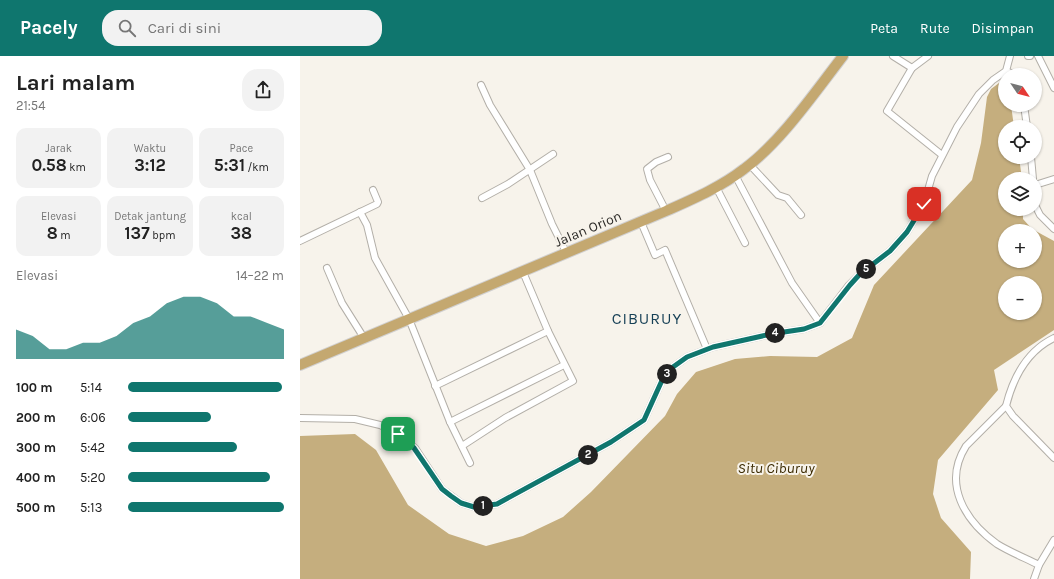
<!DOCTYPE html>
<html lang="id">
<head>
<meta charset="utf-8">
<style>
  body { margin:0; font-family:Karla,sans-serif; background:#f2f2f2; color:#222; height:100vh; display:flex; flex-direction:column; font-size:15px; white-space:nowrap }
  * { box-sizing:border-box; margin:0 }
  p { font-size:13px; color:#767676 }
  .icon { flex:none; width:22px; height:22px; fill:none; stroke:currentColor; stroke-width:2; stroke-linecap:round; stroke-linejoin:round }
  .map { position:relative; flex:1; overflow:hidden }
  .details { display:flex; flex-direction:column; background:#fff; width:300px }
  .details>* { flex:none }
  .needle { width:26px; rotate:125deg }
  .fabs { position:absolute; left:698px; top:12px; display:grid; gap:8px }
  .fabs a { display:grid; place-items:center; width:44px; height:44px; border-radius:50%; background:#fff; box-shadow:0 1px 3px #0004; font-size:20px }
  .pin { position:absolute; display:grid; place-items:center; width:34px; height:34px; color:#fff; margin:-17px; border-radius:8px; box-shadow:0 2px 6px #0006 }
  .km { position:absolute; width:20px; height:20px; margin:-10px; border-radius:50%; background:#222; color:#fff; font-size:11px; line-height:20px; text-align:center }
  .round { display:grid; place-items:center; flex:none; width:42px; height:42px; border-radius:16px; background:#f2f2f2 }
  .head { display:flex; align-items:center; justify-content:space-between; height:68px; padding:0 16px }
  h1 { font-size:22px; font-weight:700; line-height:30px }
  .metrics { display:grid; grid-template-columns:repeat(3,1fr); gap:6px; height:68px; padding:4px 16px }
  .metrics div { display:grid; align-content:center; border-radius:10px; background:#f2f2f2; text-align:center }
  .metrics b { font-size:17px; font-weight:700 }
  .metrics small { font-size:11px; font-weight:400 }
  .metrics p { font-size:11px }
  .chart { height:112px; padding:8px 16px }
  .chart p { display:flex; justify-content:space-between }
  .chart svg { width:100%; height:72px; margin-top:4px; fill:#0f766e; opacity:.7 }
  ul { padding:0 16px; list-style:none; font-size:13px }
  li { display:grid; grid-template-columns:64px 48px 1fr; align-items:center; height:30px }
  li i { height:10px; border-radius:5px; background:#0f766e }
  header { display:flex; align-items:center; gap:24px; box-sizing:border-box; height:56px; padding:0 20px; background:#0f766e; color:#fff }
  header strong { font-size:19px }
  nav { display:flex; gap:22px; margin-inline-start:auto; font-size:14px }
  .search { width:280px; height:36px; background:#f2f2f2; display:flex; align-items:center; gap:10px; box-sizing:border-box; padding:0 14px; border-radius:16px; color:#767676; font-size:15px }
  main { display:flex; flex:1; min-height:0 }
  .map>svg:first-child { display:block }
  .water { fill:#c5ae7e; fill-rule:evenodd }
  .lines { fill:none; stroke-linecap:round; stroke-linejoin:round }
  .minor-casing { stroke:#b3afa8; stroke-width:8 }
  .trunk-casing { stroke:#d1d0d0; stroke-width:12 }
  .minor { stroke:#fff; stroke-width:6 }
  .trunk { stroke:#c4a870; stroke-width:10 }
  .route-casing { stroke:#fff; stroke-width:8 }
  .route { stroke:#0f766e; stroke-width:5 }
  .labels { text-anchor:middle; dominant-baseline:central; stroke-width:4; stroke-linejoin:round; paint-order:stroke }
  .street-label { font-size:14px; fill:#2d2b28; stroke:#f7f3eb }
  .water-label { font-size:15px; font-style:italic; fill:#3d2c04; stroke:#f7f3eb }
  .quarter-label { font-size:16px; letter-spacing:1px; fill:#153f55; stroke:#f7f3eb }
</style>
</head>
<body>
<header>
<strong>Pacely</strong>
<div class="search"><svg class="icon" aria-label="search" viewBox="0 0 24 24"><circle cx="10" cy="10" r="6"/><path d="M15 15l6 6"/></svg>Cari di sini</div>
<nav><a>Peta</a><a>Rute</a><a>Disimpan</a></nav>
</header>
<main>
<section class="details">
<div class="head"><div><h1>Lari malam</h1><p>21:54</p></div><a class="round"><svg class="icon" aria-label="share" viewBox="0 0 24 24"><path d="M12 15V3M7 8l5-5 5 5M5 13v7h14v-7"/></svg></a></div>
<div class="metrics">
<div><p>Jarak</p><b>0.58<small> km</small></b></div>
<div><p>Waktu</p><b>3:12</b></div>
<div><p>Pace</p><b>5:31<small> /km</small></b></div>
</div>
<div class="metrics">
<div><p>Elevasi</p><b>8<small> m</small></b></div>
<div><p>Detak jantung</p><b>137<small> bpm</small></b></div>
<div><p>kcal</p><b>38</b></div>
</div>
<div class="chart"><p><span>Elevasi</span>14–22 m</p>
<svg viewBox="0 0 160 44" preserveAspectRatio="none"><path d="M0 44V26L10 30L20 38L30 38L40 34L50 34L60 30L70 22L80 18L90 10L100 6L110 6L120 10L130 18L140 18L150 22L160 26V44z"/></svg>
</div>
<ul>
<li><b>100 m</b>5:14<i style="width:99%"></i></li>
<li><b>200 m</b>6:06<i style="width:53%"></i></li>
<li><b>300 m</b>5:42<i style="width:70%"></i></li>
<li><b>400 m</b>5:20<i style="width:91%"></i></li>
<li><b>500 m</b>5:13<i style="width:100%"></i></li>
</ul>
</section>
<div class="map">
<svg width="754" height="523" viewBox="0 0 754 523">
  <rect width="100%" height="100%" fill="#f7f3eb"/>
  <!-- water -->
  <path class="water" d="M 699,27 L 705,29 L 705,49 L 711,49 L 714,71 L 705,71 L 705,101 L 719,101 L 722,123 L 705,123 L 705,153 L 723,153 L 723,163 L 732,173 L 754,185 L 754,274 L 694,314 L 698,334 L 638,404 L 633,438 L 641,462 L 671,496 L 670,523 L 0,523 L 0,380 L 55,378 L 76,394 L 108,449 L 149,478 L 186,490 L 223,480 L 263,461 L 291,436 L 365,360 L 377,338 L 396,316 L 435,303 L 470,300 L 517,301 L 552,282 L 574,229 L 672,124 L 681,87 L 687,41 L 691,33 ZM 705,175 L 735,175 L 735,205 L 705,205 ZM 705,227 L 735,227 L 735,257 L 705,257 Z"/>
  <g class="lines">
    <defs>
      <g id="minor">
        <path d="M 593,0 L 612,12"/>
        <path d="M 628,0 L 612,12 L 587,55 L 642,99"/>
        <path d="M 728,0 L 730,0"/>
        <path d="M 738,0 L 754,32"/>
        <path d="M 706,15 L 715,19"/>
        <path d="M 181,29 L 190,49 L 230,114 L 252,168 L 267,198"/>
        <path d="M 724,49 L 727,71"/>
        <path d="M 731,101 L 733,123"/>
        <path d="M 450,109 L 478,139 L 487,142 L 501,159"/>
        <path d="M 435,119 L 492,227 L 520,267"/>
        <path d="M 735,129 L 754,123"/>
        <path d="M 416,131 L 445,187"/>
        <path d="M 182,142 L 208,128 L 253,98"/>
        <path d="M 735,149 L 740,159 L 754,173"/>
        <path d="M 366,155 L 350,124 L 347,113 L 356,106 L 368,101"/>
        <path d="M 60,156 L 67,169 L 75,202 L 109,263 L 150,366 L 170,407"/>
        <path d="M 341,166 L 355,199 L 365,194 L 407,293"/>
        <path d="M 0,185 L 77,148 L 78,146 L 73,134"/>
        <path d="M 27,212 L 42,247 L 64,282"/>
        <path d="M 754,282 C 727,295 713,322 706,350 L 713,360 L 754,402"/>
        <path d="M 135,330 L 248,275"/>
        <path d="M 706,350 L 666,390 C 642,428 665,465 697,488 C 710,496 725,502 739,509"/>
        <path d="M 0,362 L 55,363 L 80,369 L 98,378 L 115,392 L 142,433 L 161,447 L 174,451 L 197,448 L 311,386 L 344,364 L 364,320 L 373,311 L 387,301 L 413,291 L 471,278 L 504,273 L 520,267 L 549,229 L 560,218 L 590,195 L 607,176 L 624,148 L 632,120 L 657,71 L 679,38 L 693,24 L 706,15 L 710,0"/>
        <path d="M 150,366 L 264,309"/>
        <path d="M 162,390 L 205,362 L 273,325 L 248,275 L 223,216"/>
        <path d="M 734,523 L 739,509 L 754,484"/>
      </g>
      <path id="trunk" d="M 0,309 L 366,155 C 393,143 421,131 444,113 C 481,86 515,36 543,0"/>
    </defs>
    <!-- minor casing -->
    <use href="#minor" class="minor-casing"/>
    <!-- trunk casing -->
    <use href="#trunk" class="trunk-casing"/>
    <!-- minor -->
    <use href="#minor" class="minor"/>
    <!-- trunk -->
    <use href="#trunk" class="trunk"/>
  </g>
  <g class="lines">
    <defs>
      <path id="route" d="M 98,378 L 114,392 L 142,433 L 151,440 L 161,447 L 174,451 L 197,448 L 311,386 L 344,364 L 364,320 L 373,311 L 387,301 L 413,291 L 471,278 L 504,273 L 520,267 L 550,229 L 560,218 L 590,195 L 607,176 L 624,148"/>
    </defs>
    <!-- route casing -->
    <use href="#route" class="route-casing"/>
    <!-- route -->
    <use href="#route" class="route"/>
  </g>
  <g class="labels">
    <!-- street labels -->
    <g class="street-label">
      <text transform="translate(288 173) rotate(-23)">Jalan Orion</text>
    </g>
    <!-- water labels -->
    <g class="water-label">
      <text x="476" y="412">Situ Ciburuy</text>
    </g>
    <!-- quarter labels -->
    <g class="quarter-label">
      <text x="347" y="262">CIBURUY</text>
    </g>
  </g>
</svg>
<div class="fabs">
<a><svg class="needle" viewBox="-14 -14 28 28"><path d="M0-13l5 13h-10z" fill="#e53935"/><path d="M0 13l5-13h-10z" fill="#767676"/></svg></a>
<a><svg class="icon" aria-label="locate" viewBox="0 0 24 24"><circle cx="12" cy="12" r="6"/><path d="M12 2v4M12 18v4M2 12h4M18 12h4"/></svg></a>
<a><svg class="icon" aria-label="layers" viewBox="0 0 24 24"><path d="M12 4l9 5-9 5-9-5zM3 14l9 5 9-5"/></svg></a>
<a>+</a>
<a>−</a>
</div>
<div class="pin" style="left:98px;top:378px;background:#1e9e55"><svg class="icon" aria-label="arrive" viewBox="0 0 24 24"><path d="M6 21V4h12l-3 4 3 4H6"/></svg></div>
<div class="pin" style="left:624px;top:148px;background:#d93025"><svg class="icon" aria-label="check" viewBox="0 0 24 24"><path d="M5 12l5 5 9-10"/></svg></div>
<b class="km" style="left:183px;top:450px">1</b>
<b class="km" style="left:288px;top:399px">2</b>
<b class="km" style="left:367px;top:318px">3</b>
<b class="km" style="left:475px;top:277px">4</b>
<b class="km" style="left:566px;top:213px">5</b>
</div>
</main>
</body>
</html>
